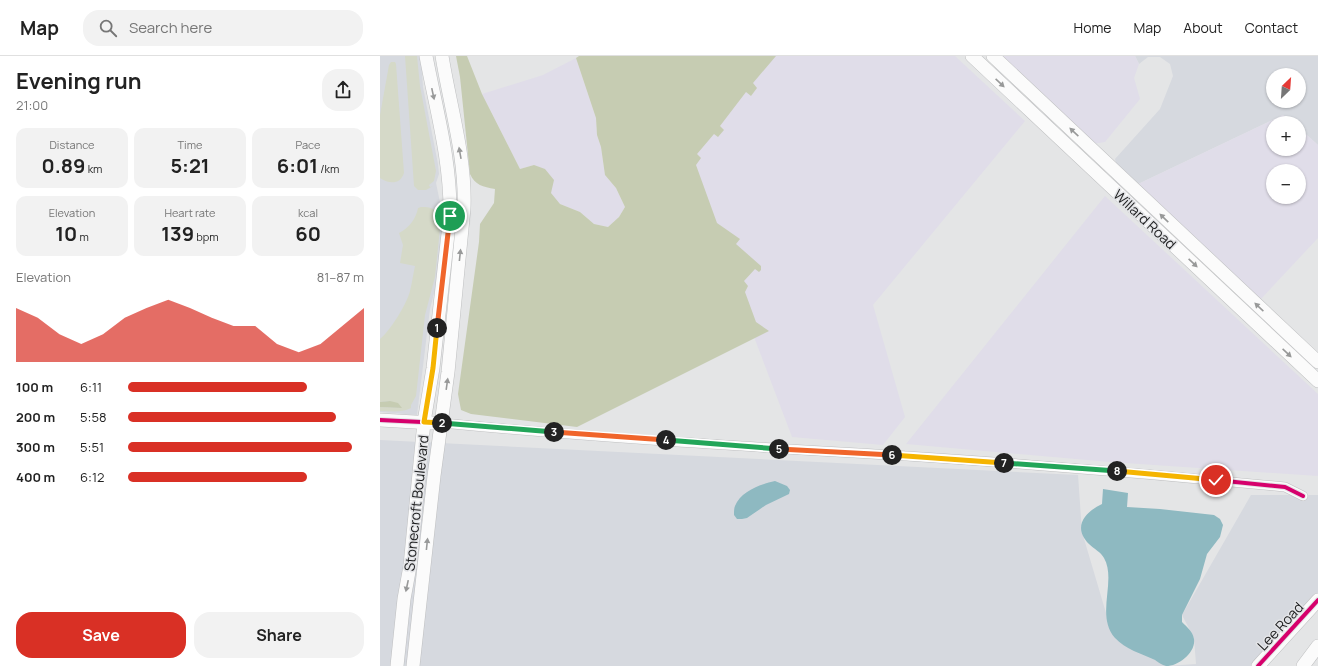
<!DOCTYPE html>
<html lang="en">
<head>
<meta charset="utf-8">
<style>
  body { margin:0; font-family:Manrope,sans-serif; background:#f2f2f2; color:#222; height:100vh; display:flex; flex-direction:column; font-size:15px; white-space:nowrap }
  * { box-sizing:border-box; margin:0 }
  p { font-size:13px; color:#767676 }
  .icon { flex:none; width:22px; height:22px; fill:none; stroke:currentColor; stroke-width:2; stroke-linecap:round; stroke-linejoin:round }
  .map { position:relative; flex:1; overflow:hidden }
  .panel { display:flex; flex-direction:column; background:#fff; width:380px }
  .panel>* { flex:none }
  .needle { width:26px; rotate:25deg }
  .controls { position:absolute; left:886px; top:12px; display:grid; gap:8px }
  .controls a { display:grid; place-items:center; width:40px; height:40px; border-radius:50%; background:#fff; box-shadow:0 1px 3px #0004; font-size:20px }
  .pin { position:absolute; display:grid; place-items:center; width:34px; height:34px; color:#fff; margin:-17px; border:2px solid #fff; border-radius:50%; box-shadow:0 1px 4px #0007 }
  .km { position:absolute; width:20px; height:20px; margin:-10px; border-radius:50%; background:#222; color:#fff; font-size:11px; line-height:20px; text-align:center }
  .round { display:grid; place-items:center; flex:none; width:42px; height:42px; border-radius:16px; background:#f2f2f2 }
  .overview { display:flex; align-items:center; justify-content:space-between; height:68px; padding:0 16px }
  h1 { font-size:22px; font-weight:700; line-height:30px }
  .figures { display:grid; grid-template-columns:repeat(3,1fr); gap:6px; height:68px; padding:4px 16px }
  .figures div { display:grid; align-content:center; border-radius:10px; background:#f2f2f2; text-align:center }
  .figures b { font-size:20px; font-weight:700 }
  .figures small { font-size:11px; font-weight:400 }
  .figures p { font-size:11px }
  .chart { height:112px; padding:8px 16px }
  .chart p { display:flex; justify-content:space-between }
  .chart svg { width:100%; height:72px; margin-top:4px; fill:#d93025; opacity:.7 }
  .cta { display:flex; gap:8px; margin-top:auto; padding:8px 16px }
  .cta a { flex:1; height:46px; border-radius:16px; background:#d93025; color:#fff; font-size:16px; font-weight:700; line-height:46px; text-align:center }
  .cta a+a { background:#f2f2f2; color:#222 }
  ul { padding:0 16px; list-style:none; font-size:13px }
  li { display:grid; grid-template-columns:64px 48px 1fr; align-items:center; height:30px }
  li i { height:10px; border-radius:5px; background:#d93025 }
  header { display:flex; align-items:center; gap:24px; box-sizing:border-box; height:56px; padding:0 20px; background:#fff; border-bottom:1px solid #e0e0e0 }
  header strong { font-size:19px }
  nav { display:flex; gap:22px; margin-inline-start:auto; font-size:14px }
  .search { width:280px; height:36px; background:#f2f2f2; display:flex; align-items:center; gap:10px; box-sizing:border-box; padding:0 14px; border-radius:16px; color:#767676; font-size:15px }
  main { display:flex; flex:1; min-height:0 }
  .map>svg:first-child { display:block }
  .built { fill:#d6d9df; fill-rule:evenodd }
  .industrial { fill:#e0dde9; fill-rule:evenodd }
  .green { fill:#d5d9c8 }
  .forest { fill:#c6ccb2 }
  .water { fill:#8eb9c1 }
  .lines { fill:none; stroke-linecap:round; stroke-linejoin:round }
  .street-casing { stroke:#bebfc0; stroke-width:10 }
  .secondary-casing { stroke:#bebfc0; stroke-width:14 }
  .street { stroke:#fbfbfb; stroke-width:9 }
  .secondary { stroke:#fbfbfb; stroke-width:13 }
  .cycleway-casing { stroke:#e3e4e7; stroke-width:6 }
  .cycleway { stroke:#d6006c; stroke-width:4 }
  .oneway { fill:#989999 }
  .split-1-casing { stroke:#fff; stroke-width:8 }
  .split-2-casing { stroke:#fff; stroke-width:8 }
  .split-3-casing { stroke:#fff; stroke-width:8 }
  .split-4-casing { stroke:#fff; stroke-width:8 }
  .split-5-casing { stroke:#fff; stroke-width:8 }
  .split-6-casing { stroke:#fff; stroke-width:8 }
  .split-7-casing { stroke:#fff; stroke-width:8 }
  .split-8-casing { stroke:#fff; stroke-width:8 }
  .split-9-casing { stroke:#fff; stroke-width:8 }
  .split-1 { stroke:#f0652b; stroke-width:5 }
  .split-2 { stroke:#f5b400; stroke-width:5 }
  .split-3 { stroke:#22a559; stroke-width:5 }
  .split-4 { stroke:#f0652b; stroke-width:5 }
  .split-5 { stroke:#22a559; stroke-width:5 }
  .split-6 { stroke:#f0652b; stroke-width:5 }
  .split-7 { stroke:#f5b400; stroke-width:5 }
  .split-8 { stroke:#22a559; stroke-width:5 }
  .split-9 { stroke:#f5b400; stroke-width:5 }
  .labels { text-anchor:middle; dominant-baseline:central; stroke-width:3; stroke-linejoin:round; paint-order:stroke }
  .street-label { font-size:14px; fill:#202122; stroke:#e3e4e7 }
</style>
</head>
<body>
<header>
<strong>Map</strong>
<div class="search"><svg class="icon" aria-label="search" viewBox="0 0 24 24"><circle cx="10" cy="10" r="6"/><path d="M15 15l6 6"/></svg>Search here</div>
<nav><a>Home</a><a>Map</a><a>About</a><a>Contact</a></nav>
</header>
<main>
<section class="panel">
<div class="overview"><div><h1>Evening run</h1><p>21:00</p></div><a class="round"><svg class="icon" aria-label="share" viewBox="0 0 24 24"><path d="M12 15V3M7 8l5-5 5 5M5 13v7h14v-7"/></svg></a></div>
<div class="figures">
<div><p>Distance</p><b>0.89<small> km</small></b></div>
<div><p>Time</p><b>5:21</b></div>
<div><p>Pace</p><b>6:01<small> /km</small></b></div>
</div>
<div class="figures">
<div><p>Elevation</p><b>10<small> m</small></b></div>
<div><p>Heart rate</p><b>139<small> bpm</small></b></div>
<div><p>kcal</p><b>60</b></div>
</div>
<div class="chart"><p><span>Elevation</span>81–87 m</p>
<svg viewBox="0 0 160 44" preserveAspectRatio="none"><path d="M0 44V11L10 17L20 27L30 33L40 27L50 17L60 11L70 6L80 11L90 17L100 22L110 22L120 33L130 38L140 33L150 22L160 11V44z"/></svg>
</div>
<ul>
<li><b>100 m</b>6:11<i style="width:76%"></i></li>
<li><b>200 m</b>5:58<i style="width:88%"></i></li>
<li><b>300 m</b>5:51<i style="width:95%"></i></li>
<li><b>400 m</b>6:12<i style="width:76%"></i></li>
</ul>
<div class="cta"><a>Save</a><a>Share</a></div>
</section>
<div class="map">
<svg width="938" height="610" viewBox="0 0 938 610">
  <rect width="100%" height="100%" fill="#e4e5e6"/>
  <!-- built -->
  <g class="built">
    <path d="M 0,0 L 41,0 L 43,31 L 58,108 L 59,118 L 56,127 L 62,156 L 64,161 L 58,222 L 50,253 L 37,359 L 0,356 Z"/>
    <path d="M 755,0 L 938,0 L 938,89 L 919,72 L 919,67 L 913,67 L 903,59 L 756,129 L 737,111 L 735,103 L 780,53 L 793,20 L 790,8 L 780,1 L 768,1 L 759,8 ZM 893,19 L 919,19 L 919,45 L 893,45 Z"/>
    <path d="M 0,384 L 698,419 L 702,476 L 726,557 L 728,569 L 736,583 L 786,610 L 816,608 L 814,582 L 802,559 L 871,439 L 938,439 L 938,544 L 882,610 L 0,610 Z"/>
  </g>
  <!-- industrial -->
  <g class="industrial">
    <path d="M 386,0 L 575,0 L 645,65 L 493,249 L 525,361 L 503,389 L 412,381 L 305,99 Z"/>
    <path d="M 621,0 L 755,0 L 759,8 L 754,22 L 760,43 L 725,86 L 713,88 Z"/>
    <path d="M 196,2 L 216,62 L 217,79 L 221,91 L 225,119 L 236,132 L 245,151 L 239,161 L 228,171 L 214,168 L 200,156 L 180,148 L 170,137 L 154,109 L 140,113 L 102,38 L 163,19 Z"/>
    <path d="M 903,59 L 913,67 L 893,67 L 893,93 L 919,93 L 919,72 L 938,89 L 938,182 L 881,243 L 756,129 ZM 893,115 L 919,115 L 919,141 L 893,141 Z"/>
    <path d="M 725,140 L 938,338 L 938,420 L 730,406 L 526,388 Z"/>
  </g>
  <!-- green -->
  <g class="green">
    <path d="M 25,0 L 37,0 L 40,30 L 56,115 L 54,125 L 49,129 L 50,131 L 53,130 L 46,134 L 38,134 L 34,130 Z"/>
    <path d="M 11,6 L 15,6 L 16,8 L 24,117 C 20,129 9,128 0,122 L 0,59 L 9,9 Z"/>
    <path d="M 41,151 C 51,151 57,152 61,163 L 55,221 L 45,259 L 36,340 L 31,349 L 31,352 C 21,357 11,355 0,355 L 0,351 L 21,352 L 10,345 L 0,346 L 0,283 C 10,275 27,248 30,235 C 32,227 33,219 35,210 L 20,207 L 23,189 L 19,177 C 29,172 36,163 38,152 Z"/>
  </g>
  <!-- forest -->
  <g class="forest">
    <path d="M 76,0 L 87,0 L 102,38 L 140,113 L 154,109 L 165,113 L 174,124 L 171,137 L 180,148 L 200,156 L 214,168 L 228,171 L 239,161 L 245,151 L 236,132 L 225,119 L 221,91 L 217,79 L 216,62 L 196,2 L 199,0 L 396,0 L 373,27 L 377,32 L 371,40 L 366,36 L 340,70 L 344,74 L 338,81 L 334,78 L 317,98 L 321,102 L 316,109 L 337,167 L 360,183 L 356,188 L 381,210 L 381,214 L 379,216 L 375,213 L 364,225 L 368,230 L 365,236 L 376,266 L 389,275 L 197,371 L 91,358 L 81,354 L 78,338 L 99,186 L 100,168 L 114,147 L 115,133 C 103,131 95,129 90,118 L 80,21 Z"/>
    <path d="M 10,345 L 18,347 L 22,352 L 0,351 L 0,346 Z"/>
  </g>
  <!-- water -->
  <g class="water">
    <path d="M 395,425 L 407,430 L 410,434 L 409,438 L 386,449 L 367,462 L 362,463 L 357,463 L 354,459 C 354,456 354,452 355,450 C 361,435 381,428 395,425 Z"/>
    <path d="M 723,433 L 748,437 L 747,451 L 780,453 L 834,459 L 840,463 L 843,469 L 840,481 L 827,498 L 820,523 L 802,559 L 802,566 C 807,571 813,576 814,583 C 816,596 799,610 786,610 C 782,609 778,606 775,604 C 762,598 745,593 735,582 C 715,559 737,525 724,502 C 721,496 714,493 709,488 C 692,471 705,456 722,448 Z"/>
  </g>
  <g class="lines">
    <defs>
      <path id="street" d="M 62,367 C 216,382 372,391 527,400 C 649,408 772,418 895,430 L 905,431 L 923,440"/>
      <g id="secondary">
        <path d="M 592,0 L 938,325"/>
        <path d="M 613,0 L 938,306"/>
        <path d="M 0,364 L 52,367"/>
        <path d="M 17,610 L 24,543 L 30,510 L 44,366 L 53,312 L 70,160 C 71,105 56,53 46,0"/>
        <path d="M 33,610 L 54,420 L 68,316 L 84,152 C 86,101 70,50 62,0"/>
        <path d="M 878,610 L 938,544"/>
        <path d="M 923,610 L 938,590"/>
      </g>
    </defs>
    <!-- street casing -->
    <use href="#street" class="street-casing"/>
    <!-- secondary casing -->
    <use href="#secondary" class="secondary-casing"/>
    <!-- street -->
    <use href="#street" class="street"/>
    <!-- secondary -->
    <use href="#secondary" class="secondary"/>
    <defs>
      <g id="cycleway">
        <path d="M 0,364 L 62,367 L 370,391 L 528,400 L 777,418 L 895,430 L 905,431 L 923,440"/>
        <path d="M 878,610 L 938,544"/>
      </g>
    </defs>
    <!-- cycleway casing -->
    <use href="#cycleway" class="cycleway-casing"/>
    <!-- cycleway -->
    <use href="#cycleway" class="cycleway"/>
  </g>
  <!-- one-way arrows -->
  <defs><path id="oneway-solid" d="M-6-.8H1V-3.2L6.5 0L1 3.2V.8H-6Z"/></defs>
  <g class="oneway">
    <use href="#oneway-solid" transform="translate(620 27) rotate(43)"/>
    <use href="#oneway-solid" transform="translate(53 38) rotate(78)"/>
    <use href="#oneway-solid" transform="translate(694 76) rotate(-137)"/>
    <use href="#oneway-solid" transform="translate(80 97) rotate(-100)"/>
    <use href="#oneway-solid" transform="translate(784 162) rotate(-136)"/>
    <use href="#oneway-solid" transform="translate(80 199) rotate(-84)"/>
    <use href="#oneway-solid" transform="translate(813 207) rotate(43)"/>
    <use href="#oneway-solid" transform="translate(879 251) rotate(-137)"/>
    <use href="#oneway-solid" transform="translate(907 297) rotate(43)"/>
    <use href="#oneway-solid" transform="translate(67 328) rotate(-82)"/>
    <use href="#oneway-solid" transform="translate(47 488) rotate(-84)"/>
    <use href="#oneway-solid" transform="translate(27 530) rotate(102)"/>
  </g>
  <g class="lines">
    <defs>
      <path id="split-1" d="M 57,272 L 70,160"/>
      <path id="split-2" d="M 57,272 L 53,312 L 44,366 L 62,367"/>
      <path id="split-3" d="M 62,367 L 174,376"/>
      <path id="split-4" d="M 174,376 L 286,384"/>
      <path id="split-5" d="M 286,384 L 399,393"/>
      <path id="split-6" d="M 399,393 L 512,399"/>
      <path id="split-7" d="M 512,399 L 624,407"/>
      <path id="split-8" d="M 624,407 L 737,415"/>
      <path id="split-9" d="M 737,415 L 836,424"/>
    </defs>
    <!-- split-1 casing -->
    <use href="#split-1" class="split-1-casing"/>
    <!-- split-2 casing -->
    <use href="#split-2" class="split-2-casing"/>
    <!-- split-3 casing -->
    <use href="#split-3" class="split-3-casing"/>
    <!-- split-4 casing -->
    <use href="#split-4" class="split-4-casing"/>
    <!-- split-5 casing -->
    <use href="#split-5" class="split-5-casing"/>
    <!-- split-6 casing -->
    <use href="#split-6" class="split-6-casing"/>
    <!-- split-7 casing -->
    <use href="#split-7" class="split-7-casing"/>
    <!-- split-8 casing -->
    <use href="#split-8" class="split-8-casing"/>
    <!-- split-9 casing -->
    <use href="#split-9" class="split-9-casing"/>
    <!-- split-1 -->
    <use href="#split-1" class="split-1"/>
    <!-- split-2 -->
    <use href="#split-2" class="split-2"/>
    <!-- split-3 -->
    <use href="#split-3" class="split-3"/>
    <!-- split-4 -->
    <use href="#split-4" class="split-4"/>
    <!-- split-5 -->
    <use href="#split-5" class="split-5"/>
    <!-- split-6 -->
    <use href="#split-6" class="split-6"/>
    <!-- split-7 -->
    <use href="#split-7" class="split-7"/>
    <!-- split-8 -->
    <use href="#split-8" class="split-8"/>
    <!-- split-9 -->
    <use href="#split-9" class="split-9"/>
  </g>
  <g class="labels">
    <!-- street labels -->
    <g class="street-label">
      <text transform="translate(765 163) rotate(43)">Willard Road</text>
      <text transform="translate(36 447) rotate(-84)">Stonecroft Boulevard</text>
      <text transform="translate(900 570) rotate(-47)">Lee Road</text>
    </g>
  </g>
</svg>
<div class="controls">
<a><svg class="needle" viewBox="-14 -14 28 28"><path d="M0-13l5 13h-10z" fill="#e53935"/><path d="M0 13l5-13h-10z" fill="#767676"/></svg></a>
<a>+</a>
<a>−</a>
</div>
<div class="pin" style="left:70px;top:160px;background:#1e9e55"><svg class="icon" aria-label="arrive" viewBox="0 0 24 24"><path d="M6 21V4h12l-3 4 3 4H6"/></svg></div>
<div class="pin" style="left:836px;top:424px;background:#d93025"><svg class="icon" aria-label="check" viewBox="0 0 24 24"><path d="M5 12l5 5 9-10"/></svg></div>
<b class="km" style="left:57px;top:272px">1</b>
<b class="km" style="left:62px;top:367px">2</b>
<b class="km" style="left:174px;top:376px">3</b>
<b class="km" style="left:286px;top:384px">4</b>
<b class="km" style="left:399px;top:393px">5</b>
<b class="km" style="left:512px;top:399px">6</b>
<b class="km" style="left:624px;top:407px">7</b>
<b class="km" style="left:737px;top:415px">8</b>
</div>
</main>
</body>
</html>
